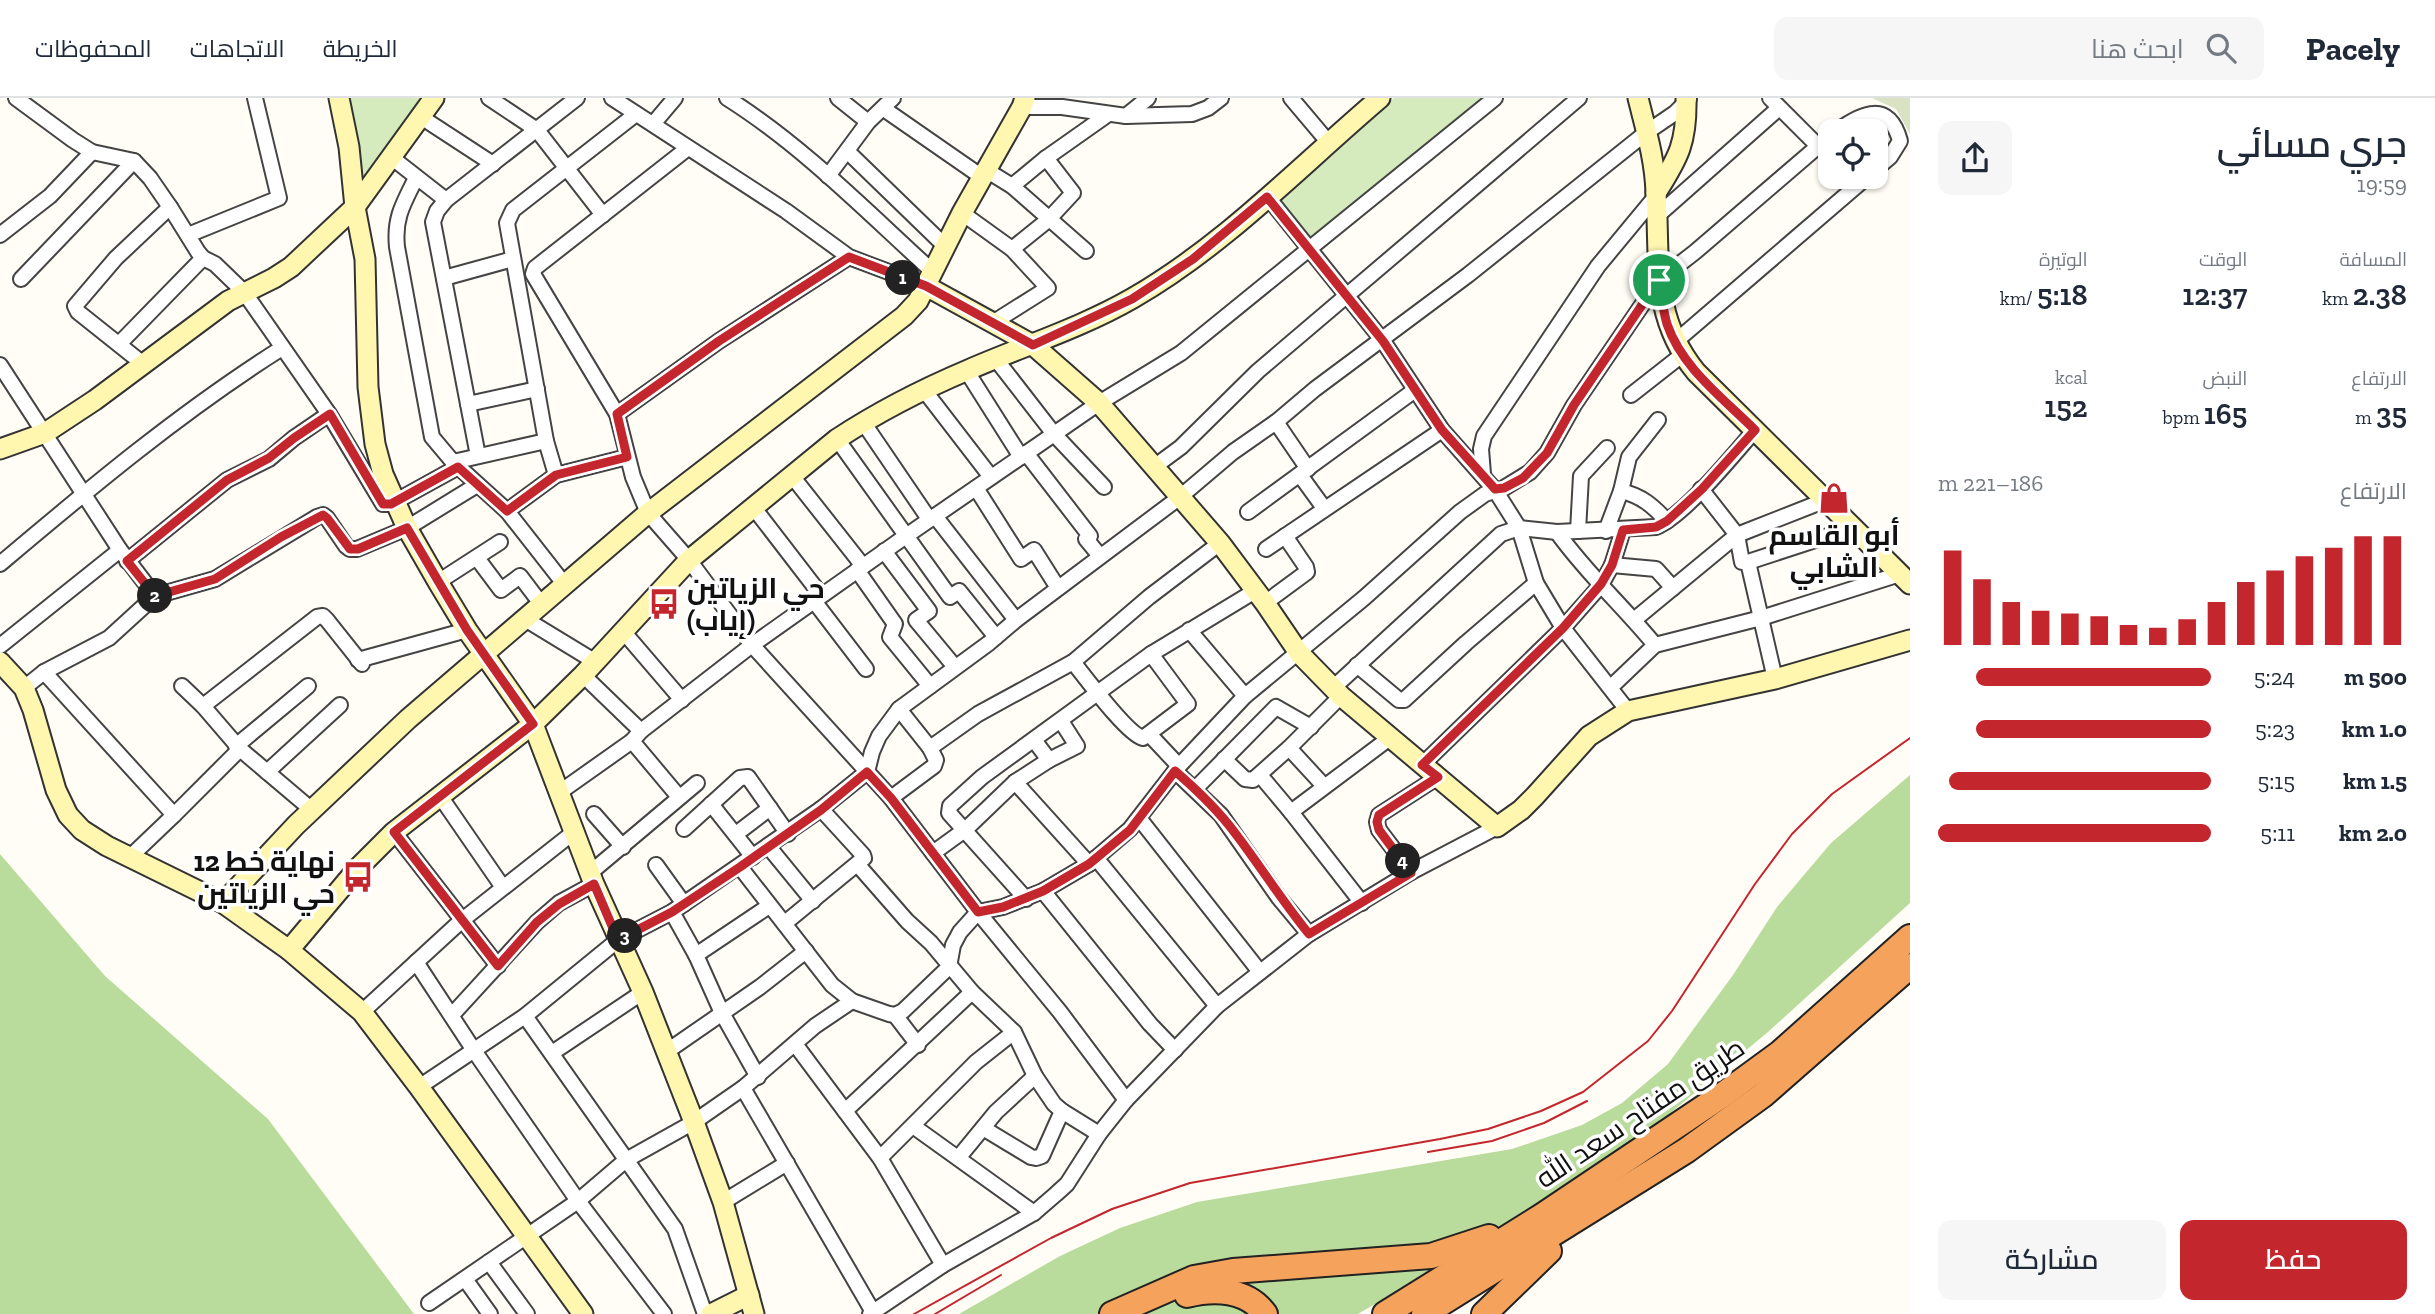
<!DOCTYPE html>
<html lang="ar">
<head>
<meta charset="utf-8">
<style>
  body { margin:0; font-family:"Zilla Slab",Cairo,serif; background:#f6f6f7; color:#1f2937; direction:rtl; height:100vh; display:flex; flex-direction:column; font-size:26px; white-space:nowrap }
  * { box-sizing:border-box; margin:0 }
  p { font-size:23px; color:#747a83 }
  .icon { flex:none; width:38px; height:38px; fill:none; stroke:currentColor; stroke-width:2; stroke-linecap:round; stroke-linejoin:round }
  .map { position:relative; flex:1; overflow:hidden; direction:ltr }
  .side { display:flex; flex-direction:column; background:#fff; width:525px }
  .side>* { flex:none }
  .fabs { position:absolute; left:1818px; top:21px; display:grid; gap:14px }
  .fabs a { display:grid; place-items:center; width:70px; height:70px; border-radius:14px; background:#fff; box-shadow:0 2px 5px #0004; font-size:35px }
  .pin { position:absolute; display:grid; place-items:center; width:60px; height:60px; color:#fff; margin:-30px; border:4px solid #fff; border-radius:50%; box-shadow:0 2px 7px #0007 }
  .km { position:absolute; width:35px; height:35px; margin:-18px; border-radius:50%; background:#222; color:#fff; font-size:19px; line-height:35px; text-align:center }
  .round { display:grid; place-items:center; flex:none; width:74px; height:74px; border-radius:14px; background:#f6f6f7 }
  .headline { display:flex; align-items:center; justify-content:space-between; height:119px; padding:0 28px }
  h1 { font-size:38px; font-weight:600; line-height:52px }
  .stats { display:grid; grid-template-columns:repeat(3,1fr); gap:10px; height:119px; padding:7px 28px }
  .stats div { display:grid; align-content:center }
  .stats b { font-size:30px; font-weight:600 }
  .stats small { font-size:19px; font-weight:400 }
  .stats p { font-size:19px }
  .chart { height:196px; padding:14px 28px }
  .chart p { display:flex; justify-content:space-between }
  .chart svg { width:100%; height:126px; margin-top:7px; stroke:#c4262e; stroke-width:6 }
  .button { display:flex; gap:14px; margin-top:auto; padding:14px 28px }
  .button a { flex:1; height:80px; border-radius:14px; background:#c4262e; color:#fff; font-size:28px; font-weight:600; line-height:80px; text-align:center }
  .button a+a { background:#f6f6f7; color:#1f2937 }
  ul { padding:0 28px; list-style:none; font-size:23px }
  li { display:grid; grid-template-columns:112px 84px 1fr; align-items:center; height:52px }
  li i { height:18px; border-radius:9px; background:#c4262e }
  header { display:flex; align-items:center; gap:42px; box-sizing:border-box; height:98px; padding:0 35px; background:#fff; border-bottom:2px solid #e0e1e3 }
  header strong { font-size:33px }
  nav { display:flex; gap:38px; margin-inline-start:auto; font-size:24px }
  .search { width:490px; height:63px; background:#f6f6f7; display:flex; align-items:center; gap:18px; box-sizing:border-box; padding:0 24px; border-radius:14px; color:#747a83; font-size:26px }
  main { display:flex; flex:1; min-height:0 }
  .map>svg:first-child { display:block }
  .green { fill:#d5ebbd }
  .forest { fill:#b9dc9c }
  .cemetery { fill:#d9e3c4 }
  .lines { fill:none; stroke-linecap:round; stroke-linejoin:round }
  .street-casing { stroke:#444; stroke-width:18 }
  .secondary-casing { stroke:#333; stroke-width:23 }
  .highway-casing { stroke:#222; stroke-width:28 }
  .street { stroke:#fff; stroke-width:14 }
  .secondary { stroke:#fff6b0; stroke-width:19 }
  .highway { stroke:#f5a25d; stroke-width:24 }
  .tram { stroke:#c4262e; stroke-width:2 }
  .route-casing { stroke:#fff; stroke-width:14 }
  .route { stroke:#c4262e; stroke-width:9 }
  .labels { text-anchor:middle; dominant-baseline:central; stroke-width:7; stroke-linejoin:round; paint-order:stroke }
  .poi-label { font-size:28px; font-weight:bold; fill:#111; stroke:#fff }
  .street-label { font-size:28px; fill:#111; stroke:#fff }
</style>
</head>
<body>
<header>
<strong>Pacely</strong>
<div class="search"><svg class="icon" aria-label="search" viewBox="0 0 24 24"><circle cx="10" cy="10" r="6"/><path d="M15 15l6 6"/></svg>ابحث هنا</div>
<nav><a>الخريطة</a><a>الاتجاهات</a><a>المحفوظات</a></nav>
</header>
<main>
<section class="side">
<div class="headline"><div><h1>جري مسائي</h1><p>19:59</p></div><a class="round"><svg class="icon" aria-label="share" viewBox="0 0 24 24"><path d="M12 15V3M7 8l5-5 5 5M5 13v7h14v-7"/></svg></a></div>
<div class="stats">
<div><p>المسافة</p><b>2.38<small> km</small></b></div>
<div><p>الوقت</p><b>12:37</b></div>
<div><p>الوتيرة</p><b>5:18<small> /km</small></b></div>
</div>
<div class="stats">
<div><p>الارتفاع</p><b>35<small> m</small></b></div>
<div><p>النبض</p><b>165<small> bpm</small></b></div>
<div><p>kcal</p><b>152</b></div>
</div>
<div class="chart"><p><span>الارتفاع</span>186–221 m</p>
<svg viewBox="0 0 160 44" preserveAspectRatio="none"><path d="M5 44V11M15 44V21M25 44V29M35 44V32M45 44V33M55 44V34M65 44V37M75 44V38M85 44V35M95 44V29M105 44V22M115 44V18M125 44V13M135 44V10M145 44V6M155 44V6"/></svg>
</div>
<ul>
<li><b>500 m</b>5:24<i style="width:86%"></i></li>
<li><b>1.0 km</b>5:23<i style="width:86%"></i></li>
<li><b>1.5 km</b>5:15<i style="width:96%"></i></li>
<li><b>2.0 km</b>5:11<i style="width:100%"></i></li>
</ul>
<div class="button"><a>حفظ</a><a>مشاركة</a></div>
</section>
<div class="map">
<svg width="1910" height="1216" viewBox="0 0 1910 1216">
  <rect width="100%" height="100%" fill="#fffdf5"/>
  <!-- green -->
  <g class="green">
    <path d="M 345,0 L 428,0 L 361,93 Z"/>
    <path d="M 1394,0 L 1490,0 L 1309,147 L 1275,102 Z"/>
  </g>
  <!-- forest -->
  <g class="forest">
    <path d="M 1910,677 L 1910,805 L 1768,934 L 1644,1037 L 1444,1165 L 1358,1216 L 959,1216 L 1060,1158 L 1120,1130 L 1197,1104 L 1512,1051 L 1582,1027 L 1622,1005 L 1668,966 L 1733,877 L 1777,809 L 1831,745 Z"/>
    <path d="M 0,756 L 105,878 L 268,1021 L 414,1216 L 0,1216 Z"/>
  </g>
  <!-- cemetery -->
  <path class="cemetery" d="M 1872,0 L 1910,0 L 1910,36 L 1896,11 Z"/>
  <g class="lines">
    <defs>
      <g id="street">
        <path d="M 16,0 L 73,42 L 92,54 L 134,63 L 150,80 L 170,109 L 198,154 L 203,160 L 215,166 L 244,194 L 329,316 L 383,406 L 391,406 L 458,369"/>
        <path d="M 489,0 L 537,32 L 603,117"/>
        <path d="M 612,0 L 786,113 L 849,159 L 926,188"/>
        <path d="M 727,0 C 803,48 866,113 932,173"/>
        <path d="M 838,0 L 868,24"/>
        <path d="M 1291,0 L 1329,45"/>
        <path d="M 1770,0 L 1818,48"/>
        <path d="M 1022,9 L 1062,9 L 1126,18 L 1192,16 L 1208,10 L 1221,0"/>
        <path d="M 884,11 L 982,79"/>
        <path d="M 1126,18 L 1148,0"/>
        <path d="M 421,19 L 493,66"/>
        <path d="M 653,26 L 675,0"/>
        <path d="M 1837,33 C 1863,14 1889,3 1900,43 L 1890,59 L 1876,71"/>
        <path d="M 688,50 L 535,170 L 533,176 L 617,316 L 633,379 L 648,415 L 689,462 L 752,547 L 891,700 L 978,814 L 1060,914 L 1126,1002 L 1099,1036 L 1067,1086 L 1056,1096 L 1034,1115 L 943,1167 L 870,1216"/>
        <path d="M 847,53 L 945,148"/>
        <path d="M 391,59 L 446,102"/>
        <path d="M 986,72 L 1012,88 L 1086,153"/>
        <path d="M 828,78 L 868,24 L 893,0"/>
        <path d="M 416,80 C 403,106 394,120 397,149 L 432,339 L 453,364 L 507,413 L 565,487"/>
        <path d="M 1012,88 L 1046,60 L 1107,17"/>
        <path d="M 1267,98 L 1383,243 L 1442,332 L 1495,392 L 1519,430 L 1536,485 L 1563,530 L 1628,613"/>
        <path d="M 962,115 L 1012,151 L 1048,190 L 994,224"/>
        <path d="M 1657,118 L 1779,10"/>
        <path d="M 0,137 L 50,98 L 92,54"/>
        <path d="M 188,137 L 279,100 L 255,0"/>
        <path d="M 1012,151 L 1048,122 L 1073,95 L 1046,60"/>
        <path d="M 444,180 L 513,161"/>
        <path d="M 21,181 L 134,63"/>
        <path d="M 1675,244 L 1867,79"/>
        <path d="M 120,245 L 203,160"/>
        <path d="M 995,260 L 1054,336 L 1104,389"/>
        <path d="M 142,265 L 78,214 L 75,208 L 116,160 L 170,109"/>
        <path d="M 0,267 L 120,452 L 155,498 L 109,540 L 44,574 L 24,590"/>
        <path d="M 966,272 L 1021,359"/>
        <path d="M 924,292 L 991,379"/>
        <path d="M 1631,297 L 1682,257"/>
        <path d="M 468,306 L 537,291"/>
        <path d="M 617,316 L 719,243 L 849,159"/>
        <path d="M 863,324 L 929,421"/>
        <path d="M 1276,324 L 1308,371"/>
        <path d="M 837,341 L 950,499 L 959,493 L 996,539"/>
        <path d="M 1026,355 L 1090,438 L 1086,441 L 1100,458"/>
        <path d="M 478,358 L 433,124 L 437,113 L 446,102 L 577,0"/>
        <path d="M 453,364 L 546,343"/>
        <path d="M 1154,369 L 1181,349 L 1258,273 L 1579,0"/>
        <path d="M 1483,376 L 1481,351 L 1484,338 L 1598,168 L 1656,98"/>
        <path d="M 556,377 L 546,343 L 507,125 L 513,112 L 636,16"/>
        <path d="M 1300,377 L 1324,410"/>
        <path d="M 792,378 L 863,468"/>
        <path d="M 976,390 L 1021,461 L 1034,452 L 1058,490"/>
        <path d="M 1701,391 L 1737,437 L 1742,464 L 1748,464 L 1775,581"/>
        <path d="M 1621,393 C 1642,398 1653,408 1667,423"/>
        <path d="M 754,410 L 821,497"/>
        <path d="M 507,413 L 556,377 L 627,359"/>
        <path d="M 1248,414 L 1415,292"/>
        <path d="M 935,418 L 1016,522"/>
        <path d="M 1578,433 L 1581,378 L 1607,350"/>
        <path d="M 1606,433 L 1621,393 L 1629,359 L 1658,322"/>
        <path d="M 1557,434 C 1586,475 1623,508 1655,547"/>
        <path d="M 1266,451 L 1442,332"/>
        <path d="M 884,453 L 929,513 L 916,522 L 955,569"/>
        <path d="M 477,460 L 501,492 L 520,478 L 542,507"/>
        <path d="M 127,463 L 227,382 L 269,361 L 294,340 L 329,316"/>
        <path d="M 1748,464 L 1855,429"/>
        <path d="M 0,466 C 90,390 182,313 282,250"/>
        <path d="M 1612,467 L 1656,471 L 1673,490"/>
        <path d="M 857,472 L 895,526 L 890,539 L 930,588"/>
        <path d="M 438,484 L 500,444"/>
        <path d="M 155,498 L 215,481 L 317,419 L 323,417 L 327,420 L 346,448 L 350,451 L 357,451 L 407,430 L 477,387"/>
        <path d="M 814,503 L 866,571"/>
        <path d="M 1265,505 L 1307,474 L 1306,469 L 1285,438"/>
        <path d="M 525,521 L 594,563"/>
        <path d="M 1634,522 L 1737,437 L 1826,402"/>
        <path d="M 622,532 L 682,602"/>
        <path d="M 1189,532 L 1245,598"/>
        <path d="M 0,548 L 120,452"/>
        <path d="M 358,562 L 467,532"/>
        <path d="M 1073,564 C 1086,580 1127,636 1143,640 L 1188,606 L 1151,556"/>
        <path d="M 1357,567 L 1399,602 L 1404,602 L 1466,545 L 1536,485"/>
        <path d="M 44,574 L 174,717 L 130,759"/>
        <path d="M 583,577 L 641,633"/>
        <path d="M 182,588 L 203,608 L 240,651 L 312,712"/>
        <path d="M 1611,589 L 1655,547 L 1761,520 L 1900,476"/>
        <path d="M 1333,590 L 1501,436 L 1519,430 L 1557,434 L 1656,429 C 1685,417 1733,357 1755,332"/>
        <path d="M 203,608 L 317,519 L 323,518 L 327,522 L 362,566"/>
        <path d="M 1149,636 L 1179,668"/>
        <path d="M 632,643 L 679,699"/>
        <path d="M 236,648 L 308,588"/>
        <path d="M 930,650 L 978,616 L 1073,564 L 1149,499 L 1220,445"/>
        <path d="M 1289,650 L 1324,688"/>
        <path d="M 1224,661 L 1245,681 L 1253,682 L 1289,650 L 1341,598"/>
        <path d="M 1049,662 L 1077,648 L 1061,623"/>
        <path d="M 1422,667 L 1563,530 L 1601,487 L 1612,467 L 1623,432"/>
        <path d="M 1175,673 L 1221,717 L 1279,800 L 1309,836"/>
        <path d="M 267,674 L 340,607"/>
        <path d="M 1260,677 L 1291,714 L 1362,805"/>
        <path d="M 1015,684 L 1089,766"/>
        <path d="M 1195,691 L 1276,609 L 1311,629"/>
        <path d="M 560,694 L 632,643 L 641,633 L 752,547 L 906,438 L 1099,305 L 1181,255 L 1495,0"/>
        <path d="M 440,698 L 502,788"/>
        <path d="M 891,700 L 934,668 L 936,662 L 930,650 L 899,611"/>
        <path d="M 711,706 L 753,759"/>
        <path d="M 1291,714 L 1391,639"/>
        <path d="M 594,716 L 623,749"/>
        <path d="M 174,717 L 240,651"/>
        <path d="M 1139,720 L 1260,874"/>
        <path d="M 684,731 L 740,680 L 748,679 L 788,736"/>
        <path d="M 394,734 L 498,868"/>
        <path d="M 736,736 L 770,710"/>
        <path d="M 768,748 L 813,803"/>
        <path d="M 933,755 L 966,731 L 1015,684 L 1049,662 L 1034,642"/>
        <path d="M 1096,760 L 1217,908"/>
        <path d="M 656,767 L 684,806"/>
        <path d="M 858,767 L 907,823 L 931,845 L 972,894 L 1014,934 L 1035,978 L 1054,1006 L 1062,1013 L 1099,1036"/>
        <path d="M 740,769 L 832,887 L 852,903"/>
        <path d="M 1411,774 L 1379,732 L 1377,724 L 1379,717 L 1438,679"/>
        <path d="M 590,775 L 697,685"/>
        <path d="M 1043,793 L 1150,926 L 1175,952"/>
        <path d="M 1026,801 L 949,715 L 950,708 L 982,679 L 1151,556 L 1255,493"/>
        <path d="M 672,814 L 696,857 L 722,915 L 758,979"/>
        <path d="M 785,825 L 864,760 L 863,757 L 821,711"/>
        <path d="M 696,857 L 769,808"/>
        <path d="M 416,864 L 475,954 L 578,1103 L 664,1216"/>
        <path d="M 362,914 L 461,823 L 574,734"/>
        <path d="M 452,917 L 537,824 L 559,805 L 594,786"/>
        <path d="M 895,917 L 918,947"/>
        <path d="M 525,918 L 675,1131 L 705,1216"/>
        <path d="M 795,946 L 880,1060 L 943,1167"/>
        <path d="M 666,954 L 760,889 L 806,853"/>
        <path d="M 552,955 L 643,894"/>
        <path d="M 419,989 L 525,918 L 618,842 L 672,814 L 821,711 L 867,674 L 872,654 L 879,638 L 899,611 L 989,545 L 1016,522 L 1180,399 L 1233,354 L 1276,324 L 1315,291 L 1468,177 L 1647,34 L 1675,15 L 1689,1"/>
        <path d="M 743,990 L 873,1214"/>
        <path d="M 1126,1002 L 1217,908 L 1309,836 L 1411,774 L 1497,729"/>
        <path d="M 845,1013 L 972,894"/>
        <path d="M 913,1028 L 1034,1115"/>
        <path d="M 983,1030 L 1031,1059 L 1036,1060 L 1042,1058 L 1062,1013"/>
        <path d="M 959,1059 L 996,1014 L 1035,978"/>
        <path d="M 880,1060 L 976,964 L 1014,934"/>
        <path d="M 723,1104 L 787,1065"/>
        <path d="M 489,1164 L 527,1216"/>
        <path d="M 465,1181 L 490,1216"/>
        <path d="M 429,1205 L 578,1103 L 626,1062 L 694,1024 L 743,990 L 815,928 L 852,903 L 889,916 L 895,917 L 903,913 L 949,869 L 953,847 L 960,834 L 978,814 L 1003,809 L 1043,793 L 1089,766 L 1130,731 L 1179,668 L 1245,598 L 1364,500 L 1460,414 L 1485,396 L 1504,390 L 1530,374 L 1547,355 L 1574,307 L 1659,182 L 1695,154 L 1830,38"/>
      </g>
      <g id="secondary">
        <path d="M 339,0 L 349,49 L 355,109 L 365,161 L 368,289 L 375,346 L 383,376 L 407,430 L 438,484 L 467,532 L 533,626 L 594,786 L 643,894 L 694,1024 L 723,1104 L 754,1216"/>
        <path d="M 1638,0 C 1646,32 1655,62 1656,95 C 1660,162 1651,219 1696,274 L 1910,486"/>
        <path d="M 1656,95 C 1679,59 1687,44 1686,0"/>
        <path d="M 926,188 L 1033,247 L 1099,305 L 1220,445 L 1265,505 L 1299,555 L 1341,598 L 1497,729 L 1521,712 L 1535,698 L 1589,638 L 1628,613 L 1775,581 L 1910,542"/>
        <path d="M 0,351 L 45,335 L 95,302 L 228,203 L 274,180 L 291,169 L 355,109 L 434,0"/>
        <path d="M 0,564 L 24,590 L 33,612 L 56,692 L 68,717 L 82,732 L 107,748 L 223,805 L 289,852 L 362,914 L 419,989 L 583,1216"/>
        <path d="M 223,805 L 296,727 L 408,621 L 648,415 L 904,218 L 918,203 L 962,115 L 1022,9 L 1025,0"/>
        <path d="M 289,852 L 358,770 L 394,734 L 533,626 L 583,577 L 689,462 L 837,341 C 878,314 923,291 968,272 C 1023,248 1081,230 1133,200 C 1225,147 1300,68 1380,0"/>
        <path d="M 711,1216 L 749,1197"/>
      </g>
      <g id="highway">
        <path d="M 1187,1197 C 1214,1190 1247,1191 1265,1216"/>
        <path d="M 1112,1216 L 1194,1180 L 1233,1173 L 1431,1158 L 1489,1139"/>
        <path d="M 1385,1216 L 1542,1118 L 1724,996 L 1780,955 L 1910,839"/>
        <path d="M 1424,1216 L 1687,1052 L 1763,997 L 1910,868"/>
        <path d="M 1484,1216 L 1549,1153"/>
      </g>
    </defs>
    <!-- street casing -->
    <use href="#street" class="street-casing"/>
    <!-- secondary casing -->
    <use href="#secondary" class="secondary-casing"/>
    <!-- highway casing -->
    <use href="#highway" class="highway-casing"/>
    <!-- street -->
    <use href="#street" class="street"/>
    <!-- secondary -->
    <use href="#secondary" class="secondary"/>
    <!-- highway -->
    <use href="#highway" class="highway"/>
    <!-- tram -->
    <g class="tram">
      <path d="M 1428,1054 L 1492,1043 L 1544,1025 L 1587,1003"/>
      <path d="M 914,1216 L 1051,1140 L 1112,1111 L 1190,1085 L 1440,1041 L 1488,1031 L 1541,1013 L 1583,994 L 1648,943 L 1672,913 L 1755,786 L 1792,736 L 1832,696 L 1910,640"/>
      <path d="M 935,1216 L 1001,1177"/>
    </g>
  </g>
  <g class="lines">
    <defs>
      <path id="route" d="M 1267,99 L 1383,243 L 1442,332 L 1495,391 L 1504,390 L 1523,380 L 1547,355 L 1574,307 L 1659,182 C 1661,197 1663,212 1667,226 C 1682,270 1723,300 1755,332 L 1702,391 L 1667,423 L 1656,429 L 1623,432 L 1612,467 L 1601,486 L 1563,530 L 1422,667 L 1438,679 L 1379,717 L 1377,724 L 1379,732 L 1411,775 L 1309,836 C 1282,803 1261,769 1235,735 C 1218,712 1197,692 1175,673 L 1130,732 L 1089,766 L 1043,793 L 1003,809 L 978,814 L 891,700 L 867,674 L 821,712 L 740,769 L 672,814 L 618,842 L 594,786 L 559,806 L 537,824 L 498,868 L 394,734 L 533,626 L 467,532 L 407,430 L 358,451 L 350,451 L 327,420 L 323,417 L 281,439 L 215,481 L 155,498 L 127,463 L 227,382 L 269,360 L 294,340 L 330,316 L 383,406 L 391,406 L 458,369 L 507,413 L 556,377 L 627,359 L 617,316 L 719,243 L 849,159 L 926,188 L 1033,247 L 1132,201 L 1193,161 Z"/>
    </defs>
    <!-- route casing -->
    <use href="#route" class="route-casing"/>
    <!-- route -->
    <use href="#route" class="route"/>
  </g>
  <!-- icons -->
  <defs>
    <symbol id="shop-bare" viewBox="-9 -9 18 18"><path d="M-5-2.5h2.3a2.7 3.5 0 0 1 5.4 0H5L5.5 6h-11ZM-1.5-2.5h3a1.5 2.3 0 0 0-3 0Z" fill="#c4262e" stroke="#fff" stroke-width="2.5" paint-order="stroke"/></symbol>
    <symbol id="bus-bare" viewBox="-9 -9 18 18"><path d="M-5-6H5V4H4V6H2V4H-2V6H-4V4H-5ZM-3.5-4V0h7V-4ZM-3.5 1.2v1.5H-2V1.2ZM2 1.2v1.5H3.5V1.2Z" fill="#c4262e" stroke="#fff" stroke-width="2.5" paint-order="stroke"/></symbol>
  </defs>
  <g fill-rule="evenodd">
    <use href="#shop-bare" x="1812" y="378" width="44" height="44"/>
    <use href="#bus-bare" x="642" y="484" width="44" height="44"/>
    <use href="#bus-bare" x="336" y="757" width="44" height="44"/>
  </g>
  <g class="labels">
    <!-- poi labels -->
    <g class="poi-label">
      <text x="1834" y="437">أبو القاسم<tspan x="1834" dy="32">الشابي</tspan></text>
      <text x="687" y="490" text-anchor="start">حي الزياتين<tspan x="687" dy="32">(إياب)</tspan></text>
      <text x="335" y="763" text-anchor="end">نهاية خط 12<tspan x="335" dy="32">حي الزياتين</tspan></text>
    </g>
    <!-- street labels -->
    <g class="street-label">
      <text transform="translate(1640 1015) rotate(-34)">طريق مفتاح سعد الله</text>
    </g>
  </g>
</svg>
<div class="fabs">
<a><svg class="icon" aria-label="locate" viewBox="0 0 24 24"><circle cx="12" cy="12" r="6"/><path d="M12 2v4M12 18v4M2 12h4M18 12h4"/></svg></a>
</div>
<div class="pin" style="left:1659px;top:182px;background:#1e9e55"><svg class="icon" aria-label="arrive" viewBox="0 0 24 24"><path d="M6 21V4h12l-3 4 3 4H6"/></svg></div>
<b class="km" style="left:903px;top:180px">1</b>
<b class="km" style="left:155px;top:498px">2</b>
<b class="km" style="left:625px;top:838px">3</b>
<b class="km" style="left:1403px;top:763px">4</b>
</div>
</main>
</body>
</html>
